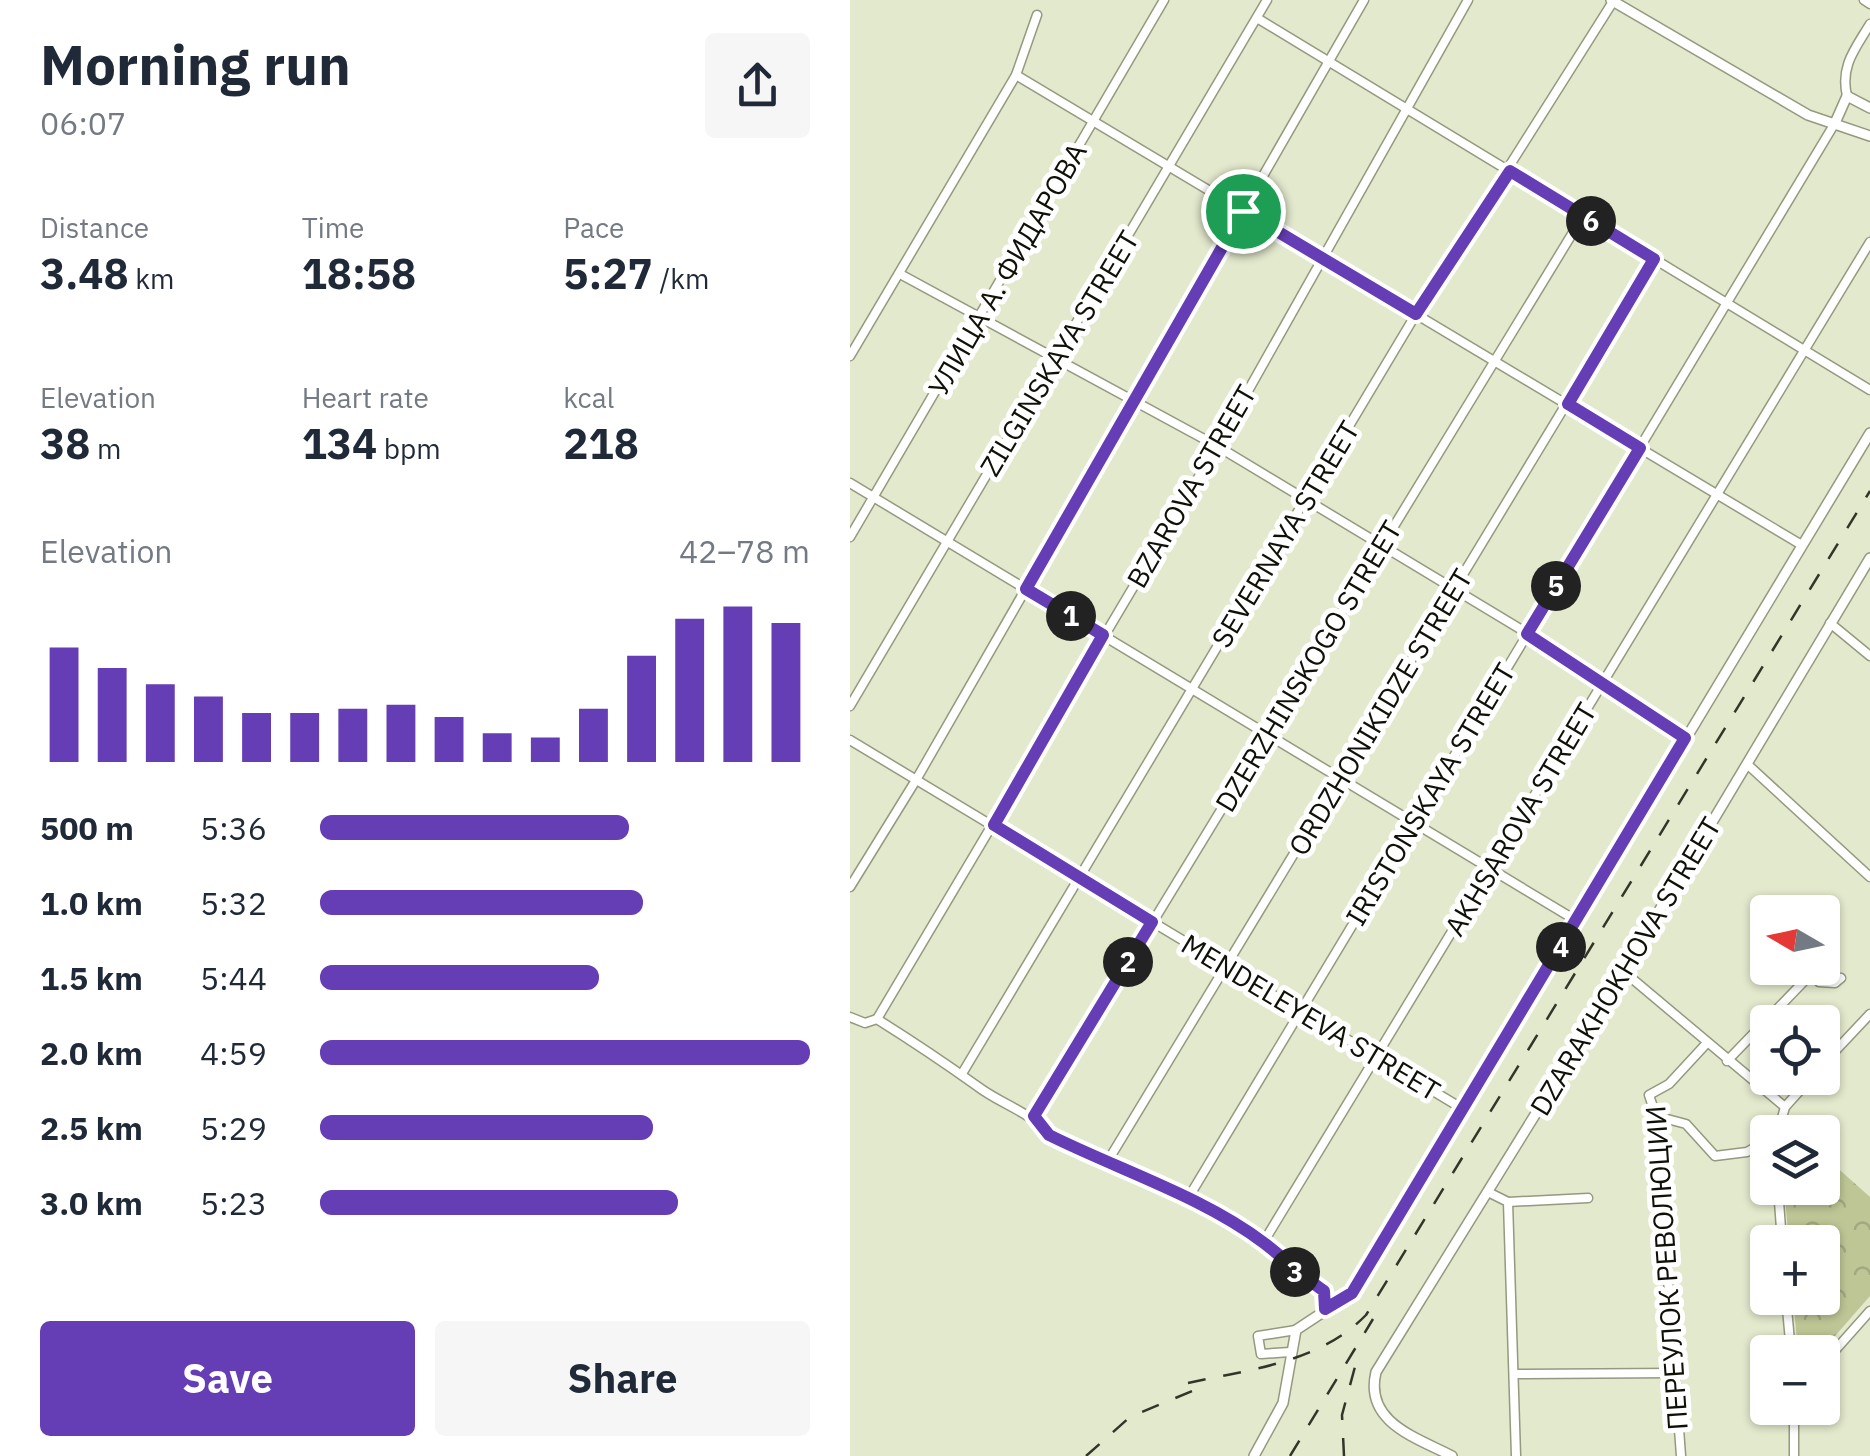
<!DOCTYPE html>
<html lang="en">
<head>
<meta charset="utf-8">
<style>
  body { margin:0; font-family:"IBM Plex Sans",sans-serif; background:#f6f6f7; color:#1f2937; height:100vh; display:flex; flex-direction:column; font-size:38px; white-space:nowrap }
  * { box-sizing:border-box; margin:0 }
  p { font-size:32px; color:#747a83 }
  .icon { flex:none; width:55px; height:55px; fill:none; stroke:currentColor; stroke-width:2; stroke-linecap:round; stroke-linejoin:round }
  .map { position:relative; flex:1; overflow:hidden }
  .side { display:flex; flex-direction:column; background:#fff; width:850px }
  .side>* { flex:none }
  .needle { width:65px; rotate:279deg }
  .fabs { position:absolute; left:900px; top:895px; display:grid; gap:20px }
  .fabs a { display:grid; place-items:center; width:90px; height:90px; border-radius:10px; background:#fff; box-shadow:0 2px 8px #0004; font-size:50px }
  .pin { position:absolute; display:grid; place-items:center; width:85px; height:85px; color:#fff; margin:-42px; border:5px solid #fff; border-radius:50%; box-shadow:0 2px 10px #0007 }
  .km { position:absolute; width:50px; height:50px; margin:-25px; border-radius:50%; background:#222; color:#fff; font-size:28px; line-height:50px; text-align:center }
  .round { display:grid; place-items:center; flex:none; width:105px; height:105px; border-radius:10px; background:#f6f6f7 }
  .summary { display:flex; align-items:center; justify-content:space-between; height:170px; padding:0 40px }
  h1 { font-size:55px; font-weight:700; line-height:75px }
  .metrics { display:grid; grid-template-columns:repeat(3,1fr); gap:15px; height:170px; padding:10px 40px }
  .metrics div { display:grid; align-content:center }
  .metrics b { font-size:42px; font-weight:700 }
  .metrics small { font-size:28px; font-weight:400 }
  .metrics p { font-size:28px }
  .chart { height:280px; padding:20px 40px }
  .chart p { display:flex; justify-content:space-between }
  .chart svg { width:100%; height:180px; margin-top:10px; stroke:#653db5; stroke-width:6 }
  .cta { display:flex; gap:20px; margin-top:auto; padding:20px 40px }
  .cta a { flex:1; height:115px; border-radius:10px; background:#653db5; color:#fff; font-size:40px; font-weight:700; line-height:115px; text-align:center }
  .cta a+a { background:#f6f6f7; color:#1f2937 }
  ul { padding:0 40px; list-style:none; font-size:32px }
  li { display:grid; grid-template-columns:160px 120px 1fr; align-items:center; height:75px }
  li i { height:25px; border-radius:12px; background:#653db5 }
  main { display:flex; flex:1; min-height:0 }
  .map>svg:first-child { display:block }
  .park { fill:url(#park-crowns) }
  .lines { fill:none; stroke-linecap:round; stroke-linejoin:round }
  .minor-casing { stroke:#94997f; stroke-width:11 }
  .tertiary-casing { stroke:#94997f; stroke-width:12 }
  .minor { stroke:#fff; stroke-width:8 }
  .tertiary { stroke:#fff; stroke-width:9 }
  .rail { stroke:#333529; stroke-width:2.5; stroke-dasharray:18 18; stroke-linecap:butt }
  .route-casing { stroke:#fff; stroke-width:20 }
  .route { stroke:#653db5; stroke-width:12 }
  .labels { text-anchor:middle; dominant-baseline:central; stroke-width:10; stroke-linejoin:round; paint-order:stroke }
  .street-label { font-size:28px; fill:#0f1108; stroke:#fff }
</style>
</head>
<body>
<main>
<section class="side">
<div class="summary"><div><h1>Morning run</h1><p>06:07</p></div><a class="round"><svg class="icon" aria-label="share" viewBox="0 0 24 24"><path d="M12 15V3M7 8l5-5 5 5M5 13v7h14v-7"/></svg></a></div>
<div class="metrics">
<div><p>Distance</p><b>3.48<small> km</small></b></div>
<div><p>Time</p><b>18:58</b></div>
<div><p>Pace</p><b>5:27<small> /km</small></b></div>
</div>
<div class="metrics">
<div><p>Elevation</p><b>38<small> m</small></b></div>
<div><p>Heart rate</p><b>134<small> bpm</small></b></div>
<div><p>kcal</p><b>218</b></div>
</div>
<div class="chart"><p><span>Elevation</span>42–78 m</p>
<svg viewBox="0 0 160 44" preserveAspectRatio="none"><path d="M5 44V16M15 44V21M25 44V25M35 44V28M45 44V32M55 44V32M65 44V31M75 44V30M85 44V33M95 44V37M105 44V38M115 44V31M125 44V18M135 44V9M145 44V6M155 44V10"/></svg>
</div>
<ul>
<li><b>500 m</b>5:36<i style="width:63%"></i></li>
<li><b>1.0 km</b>5:32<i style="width:66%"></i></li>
<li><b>1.5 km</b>5:44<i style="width:57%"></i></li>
<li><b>2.0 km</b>4:59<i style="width:100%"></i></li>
<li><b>2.5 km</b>5:29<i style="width:68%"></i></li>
<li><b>3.0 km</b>5:23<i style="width:73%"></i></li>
</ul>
<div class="cta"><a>Save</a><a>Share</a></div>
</section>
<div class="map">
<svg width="1020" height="1456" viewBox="0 0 1020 1456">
  <defs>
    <pattern id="park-crowns" width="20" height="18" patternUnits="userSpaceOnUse" patternTransform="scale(2.5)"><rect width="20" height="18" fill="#bec696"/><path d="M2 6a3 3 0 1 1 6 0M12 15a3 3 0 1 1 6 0" fill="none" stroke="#a2a980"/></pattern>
  </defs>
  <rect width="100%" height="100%" fill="#e3e9cd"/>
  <!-- park -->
  <path class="park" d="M 973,1155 L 1020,1197 L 1020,1296 L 971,1352 L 948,1352 L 943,1298 L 972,1298 L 972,1242 L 939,1242 L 934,1188 L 972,1188 Z"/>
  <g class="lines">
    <defs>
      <g id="minor">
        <path d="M 1014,0 L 1020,4"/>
        <path d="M 407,18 L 1020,390"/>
        <path d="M 166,75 L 950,544"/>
        <path d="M 997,96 C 990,66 1005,49 1020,24"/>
        <path d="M 50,274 L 367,446 L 677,633 L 835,738"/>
        <path d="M 0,356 L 166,75 L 187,15"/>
        <path d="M 0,483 L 727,921"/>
        <path d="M 0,537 L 314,0"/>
        <path d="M 980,623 L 1020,656"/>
        <path d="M 0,706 L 417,0"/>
        <path d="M 0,740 L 613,1109"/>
        <path d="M 897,764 L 1020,877"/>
        <path d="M 0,887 L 66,780 L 514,0"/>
        <path d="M 773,971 L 935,1107"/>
        <path d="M 0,1017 L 15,1023 L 27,1019 C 62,1041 95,1063 127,1086 C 152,1105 178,1110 199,1135 C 267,1169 354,1197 414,1243 C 434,1259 452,1276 474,1291 L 475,1309"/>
        <path d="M 27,1019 L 367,446 L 618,0"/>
        <path d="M 877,1061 L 962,973 L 969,982 L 985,983 L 991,978"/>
        <path d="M 972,1065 L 1020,1014"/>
        <path d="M 113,1072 L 566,314 L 764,0"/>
        <path d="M 806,1116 L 836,1124 L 865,1156 L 897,1152 L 918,1140"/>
        <path d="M 184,1117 L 733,216"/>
        <path d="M 928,1132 L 935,1107 L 961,1078"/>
        <path d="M 256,1164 L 804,259"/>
        <path d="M 928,1188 L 932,1242"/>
        <path d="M 638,1192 L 658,1202 L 666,1456"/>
        <path d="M 337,1200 L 985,123"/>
        <path d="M 658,1202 L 738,1198"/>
        <path d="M 413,1243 L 1020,242"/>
        <path d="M 936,1298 L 941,1352"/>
        <path d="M 440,1352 L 411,1354 L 408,1336 L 446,1330"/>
        <path d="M 972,1365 L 1020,1311"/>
        <path d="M 664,1374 L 824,1373"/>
        <path d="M 831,1456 L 806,1116 L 799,1095 L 819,1084 L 856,1044"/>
        <path d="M 944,1456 L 944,1408"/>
      </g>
      <g id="tertiary">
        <path d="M 761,0 L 958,115 L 1020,136"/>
        <path d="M 985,123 L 997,96 L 1020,108"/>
        <path d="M 404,1456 L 433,1403 L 446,1330 L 502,1293 L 1020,433"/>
        <path d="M 602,1456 C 565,1437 514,1422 526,1372 L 748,1013 L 1020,558"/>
      </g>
    </defs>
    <!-- minor casing -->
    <use href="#minor" class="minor-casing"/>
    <!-- tertiary casing -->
    <use href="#tertiary" class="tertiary-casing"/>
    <!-- minor -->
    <use href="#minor" class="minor"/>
    <!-- tertiary -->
    <use href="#tertiary" class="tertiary"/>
    <!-- rail -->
    <g class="rail">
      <path d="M 338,1383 C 401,1369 469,1363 516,1315 L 1020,491"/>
      <path d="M 236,1456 L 280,1417 L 354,1386"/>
      <path d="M 440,1456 L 523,1319"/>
      <path d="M 494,1456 L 492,1415 L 506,1363"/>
    </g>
  </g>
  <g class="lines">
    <defs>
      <path id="route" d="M 660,171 L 804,259 L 718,404 L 790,448 L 677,634 L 835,738 L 502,1293 L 475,1309 L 474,1291 C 452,1276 435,1259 414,1243 C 354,1197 267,1169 199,1135 L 184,1116 L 302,922 L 144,825 L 253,635 L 176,589 L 393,211 L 566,314 Z"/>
    </defs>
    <!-- route casing -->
    <use href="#route" class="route-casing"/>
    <!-- route -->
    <use href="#route" class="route"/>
  </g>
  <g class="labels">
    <!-- street labels -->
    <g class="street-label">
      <text transform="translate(157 269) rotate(-60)">УЛИЦА А. ФИДАРОВА</text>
      <text transform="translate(209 353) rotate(-59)">ZILGINSKAYA STREET</text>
      <text transform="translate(341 486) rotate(-60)">BZAROVA STREET</text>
      <text transform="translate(435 534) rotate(-59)">SEVERNAYA STREET</text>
      <text transform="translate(458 666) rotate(-59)">DZERZHINSKOGO STREET</text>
      <text transform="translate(530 712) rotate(-59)">ORDZHONIKIDZE STREET</text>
      <text transform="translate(580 794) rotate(-59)">IRISTONSKAYA STREET</text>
      <text transform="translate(670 819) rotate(-59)">AKHSAROVA STREET</text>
      <text transform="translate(775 966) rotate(-59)">DZARAKHOKHOVA STREET</text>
      <text transform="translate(461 1017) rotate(31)">MENDELEYEVA STREET</text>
      <text transform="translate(816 1268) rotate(-94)">ПЕРЕУЛОК РЕВОЛЮЦИИ</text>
    </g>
  </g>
</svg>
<div class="fabs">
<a><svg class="needle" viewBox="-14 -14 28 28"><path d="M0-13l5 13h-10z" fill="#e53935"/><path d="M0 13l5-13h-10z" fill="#747a83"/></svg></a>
<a><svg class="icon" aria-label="locate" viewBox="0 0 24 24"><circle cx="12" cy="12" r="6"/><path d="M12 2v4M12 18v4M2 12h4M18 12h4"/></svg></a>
<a><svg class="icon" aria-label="layers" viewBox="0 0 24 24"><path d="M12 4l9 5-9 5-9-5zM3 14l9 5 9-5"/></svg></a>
<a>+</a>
<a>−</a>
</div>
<div class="pin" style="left:393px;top:211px;background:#1e9e55"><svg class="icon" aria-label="arrive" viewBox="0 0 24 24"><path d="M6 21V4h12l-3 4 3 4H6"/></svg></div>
<b class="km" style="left:221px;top:616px">1</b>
<b class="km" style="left:278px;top:962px">2</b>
<b class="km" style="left:445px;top:1272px">3</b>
<b class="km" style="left:711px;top:947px">4</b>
<b class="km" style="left:706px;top:586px">5</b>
<b class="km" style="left:741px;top:221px">6</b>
</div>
</main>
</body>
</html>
